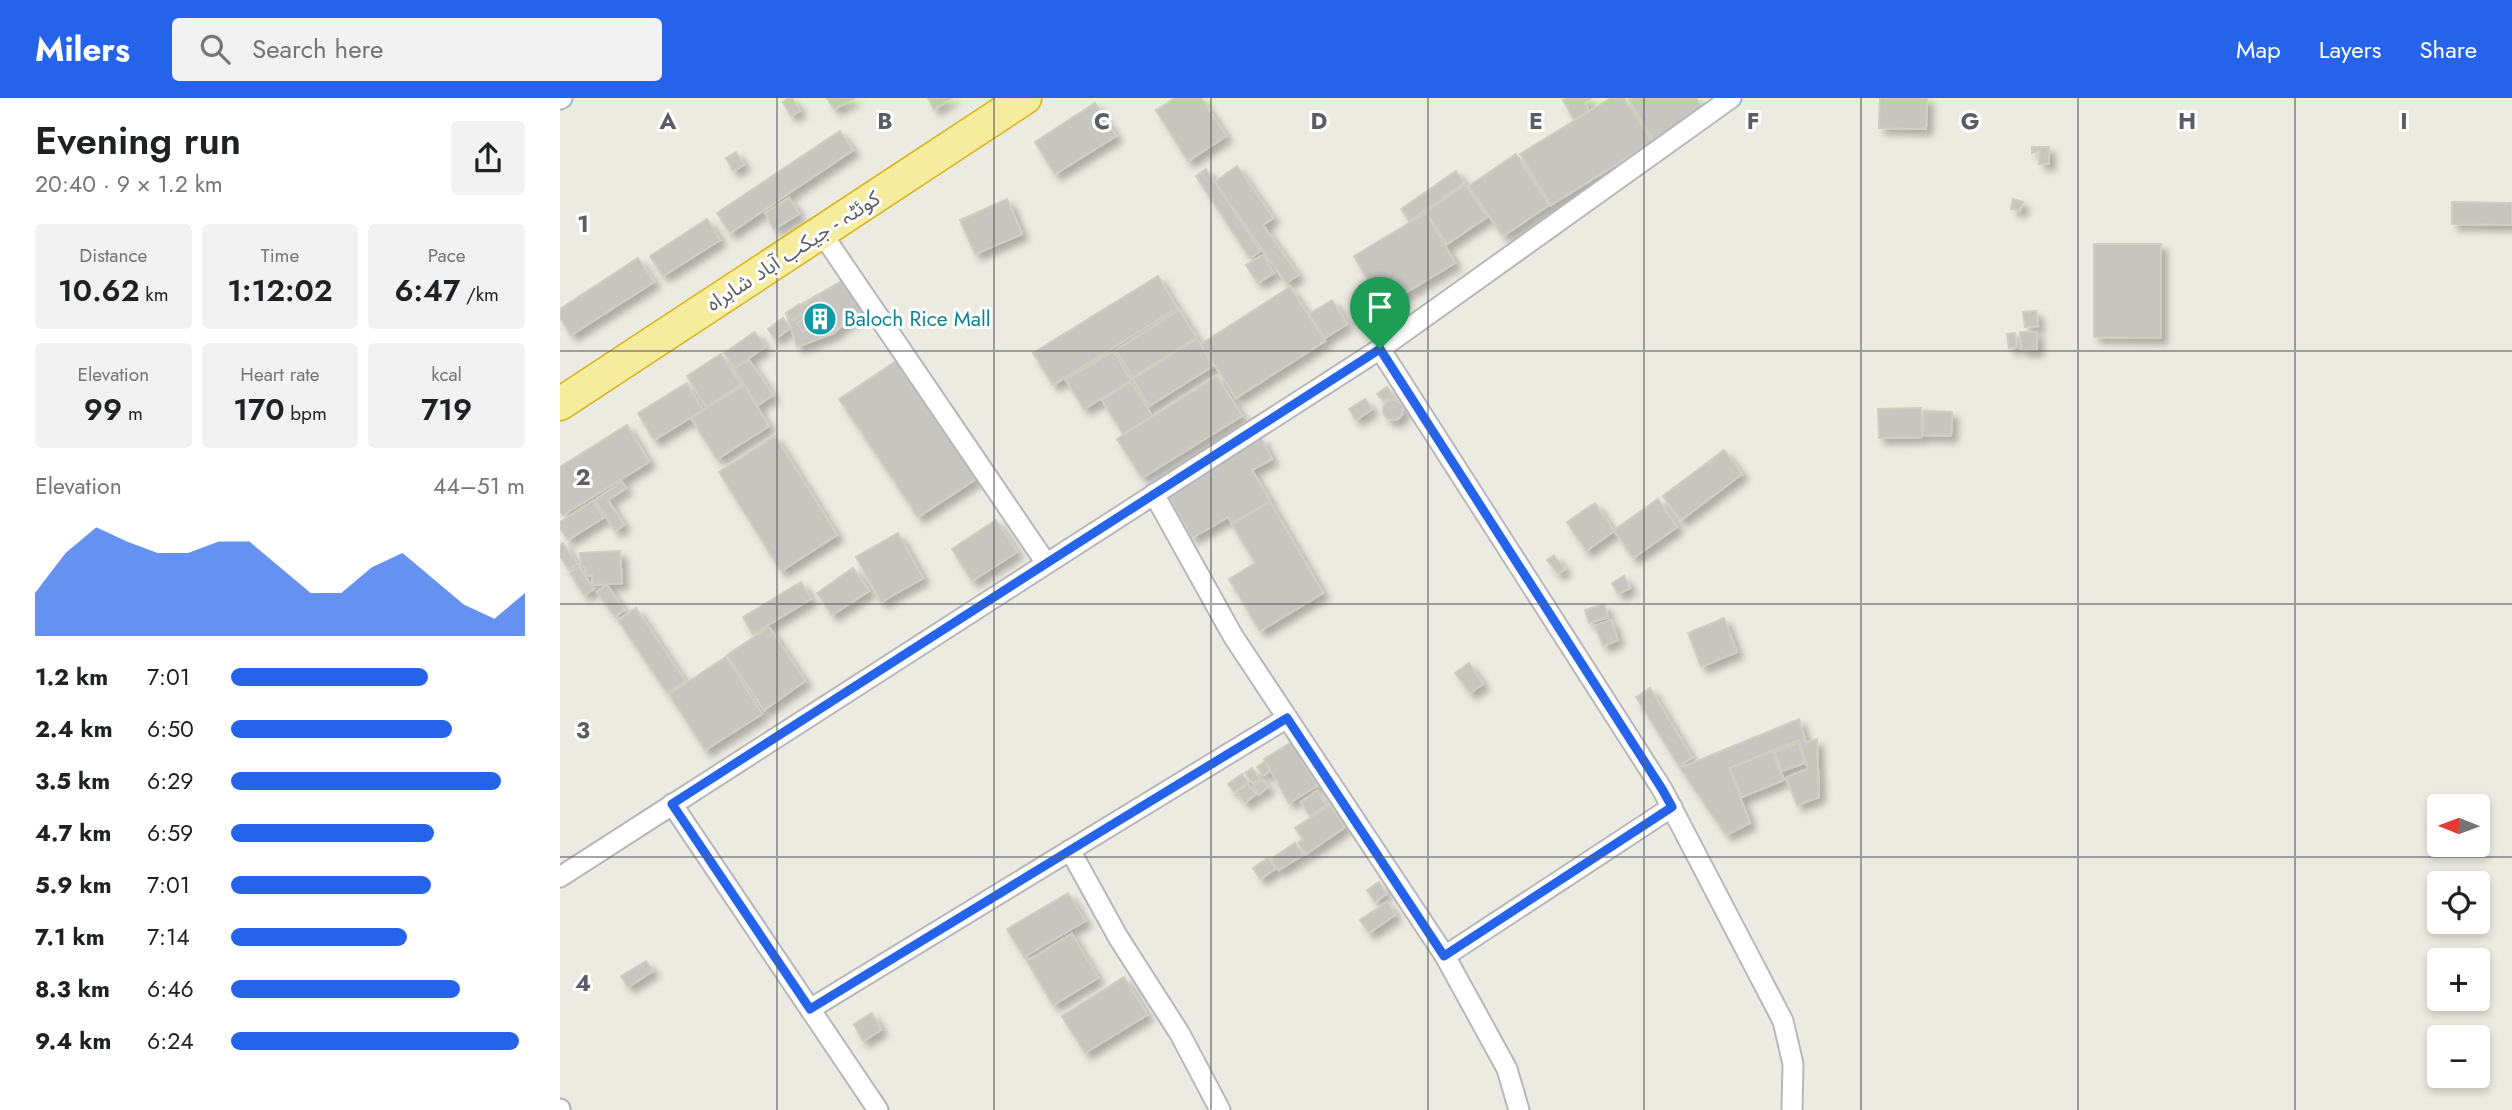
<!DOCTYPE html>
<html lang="en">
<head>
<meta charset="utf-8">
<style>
  body { margin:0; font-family:Jost,"Noto Sans Arabic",sans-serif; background:#f2f2f2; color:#202124; height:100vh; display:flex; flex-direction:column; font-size:26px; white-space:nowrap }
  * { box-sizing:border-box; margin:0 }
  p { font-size:23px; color:#757577 }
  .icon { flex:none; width:38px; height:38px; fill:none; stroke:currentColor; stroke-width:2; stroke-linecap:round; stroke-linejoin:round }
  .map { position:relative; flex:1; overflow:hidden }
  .side { display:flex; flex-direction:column; background:#fff; width:560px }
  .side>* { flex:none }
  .needle { width:46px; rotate:271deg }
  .fabs { position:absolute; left:1867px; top:696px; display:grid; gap:14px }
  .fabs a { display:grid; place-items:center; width:63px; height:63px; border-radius:7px; background:#fff; box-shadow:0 4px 10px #0003; font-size:35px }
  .pin { position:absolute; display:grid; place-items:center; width:60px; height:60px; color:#fff; margin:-72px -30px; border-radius:50% 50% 50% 0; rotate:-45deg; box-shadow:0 0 7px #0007 }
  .pin .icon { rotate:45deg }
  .round { display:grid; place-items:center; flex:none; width:74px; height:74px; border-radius:7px; background:#f2f2f2 }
  .head { display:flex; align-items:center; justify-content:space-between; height:119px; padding:0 35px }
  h1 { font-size:38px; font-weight:600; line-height:52px }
  .figures { display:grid; grid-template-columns:repeat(3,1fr); gap:10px; height:119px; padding:7px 35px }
  .figures div { display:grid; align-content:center; border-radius:7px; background:#f2f2f2; text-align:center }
  .figures b { font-size:30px; font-weight:600 }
  .figures small { font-size:19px; font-weight:400 }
  .figures p { font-size:19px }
  .chart { height:196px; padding:14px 35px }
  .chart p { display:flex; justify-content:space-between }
  .chart svg { width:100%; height:126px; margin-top:7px; fill:#2563eb; opacity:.7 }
  ul { padding:0 35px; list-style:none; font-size:23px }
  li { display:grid; grid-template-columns:112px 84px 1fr; align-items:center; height:52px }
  li i { height:18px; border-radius:9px; background:#2563eb }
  header { display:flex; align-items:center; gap:42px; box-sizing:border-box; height:98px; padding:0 35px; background:#2563eb; color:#fff }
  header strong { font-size:33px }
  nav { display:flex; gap:38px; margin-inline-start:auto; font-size:24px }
  .search { width:490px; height:63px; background:#f2f2f2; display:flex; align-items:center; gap:18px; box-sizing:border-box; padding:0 24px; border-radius:7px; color:#757577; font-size:26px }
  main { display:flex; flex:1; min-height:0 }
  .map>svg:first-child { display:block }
  .building { fill:#c7c5c0; stroke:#d0cdc1; stroke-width:2; filter:url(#shadow) }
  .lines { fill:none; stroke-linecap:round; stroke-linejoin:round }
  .minor-casing { stroke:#b5b7bb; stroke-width:23 }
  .trunk-casing { stroke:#dbb213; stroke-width:35 }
  .minor { stroke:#fff; stroke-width:19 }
  .trunk { stroke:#f6ec9e; stroke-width:32 }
  .route-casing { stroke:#fff; stroke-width:14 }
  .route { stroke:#2563eb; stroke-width:9 }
  .grid { fill:none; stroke:#5a5d62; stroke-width:2; stroke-opacity:0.55 }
  .labels { text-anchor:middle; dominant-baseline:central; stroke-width:6; stroke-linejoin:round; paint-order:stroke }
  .street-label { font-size:21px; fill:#5a5d62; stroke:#fff }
  .culture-label { font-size:21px; fill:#0d838f; stroke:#fff; text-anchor:start }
  .grid-label { font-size:23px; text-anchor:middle; font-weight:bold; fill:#5a5d62; stroke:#fff; stroke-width:6; stroke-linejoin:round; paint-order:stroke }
</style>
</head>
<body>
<header>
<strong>Milers</strong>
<div class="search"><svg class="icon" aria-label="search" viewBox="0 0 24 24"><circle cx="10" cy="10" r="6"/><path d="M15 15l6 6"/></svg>Search here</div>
<nav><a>Map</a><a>Layers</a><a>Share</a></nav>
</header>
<main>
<section class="side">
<div class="head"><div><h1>Evening run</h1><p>20:40 · 9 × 1.2 km</p></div><a class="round"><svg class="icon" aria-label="share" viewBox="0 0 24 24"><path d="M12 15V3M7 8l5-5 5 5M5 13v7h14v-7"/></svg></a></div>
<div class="figures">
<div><p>Distance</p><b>10.62<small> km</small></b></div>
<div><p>Time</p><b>1:12:02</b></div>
<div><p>Pace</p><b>6:47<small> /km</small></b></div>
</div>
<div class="figures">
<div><p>Elevation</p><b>99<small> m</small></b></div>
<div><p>Heart rate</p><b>170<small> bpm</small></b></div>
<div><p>kcal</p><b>719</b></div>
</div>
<div class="chart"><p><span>Elevation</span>44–51 m</p>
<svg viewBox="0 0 160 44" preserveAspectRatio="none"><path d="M0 44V29L10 15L20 6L30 11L40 15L50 15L60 11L70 11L80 20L90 29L100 29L110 20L120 15L130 24L140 33L150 38L160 29V44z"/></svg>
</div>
<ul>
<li><b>1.2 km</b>7:01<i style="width:67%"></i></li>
<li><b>2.4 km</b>6:50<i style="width:75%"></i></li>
<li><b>3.5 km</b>6:29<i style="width:92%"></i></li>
<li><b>4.7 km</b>6:59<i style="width:69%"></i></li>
<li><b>5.9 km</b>7:01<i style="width:68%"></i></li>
<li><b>7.1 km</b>7:14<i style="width:60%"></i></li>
<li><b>8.3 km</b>6:46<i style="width:78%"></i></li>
<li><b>9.4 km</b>6:24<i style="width:98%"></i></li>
</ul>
</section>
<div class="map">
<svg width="1952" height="1012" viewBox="0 0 1952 1012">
  <defs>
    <filter id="shadow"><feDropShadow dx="6" dy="6" stdDeviation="3.5" flood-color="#0004"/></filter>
  </defs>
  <rect width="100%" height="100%" fill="#ecebe2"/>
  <!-- building -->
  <g class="building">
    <path d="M 229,0 L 232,0 L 240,13 L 231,18 L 223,4 Z"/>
    <path d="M 267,0 L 295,0 L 274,11 Z"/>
    <path d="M 368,0 L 392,0 L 374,11 Z"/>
    <path d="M 615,0 L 641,0 L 666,38 L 628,63 L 596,12 Z"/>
    <path d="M 1008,0 L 1031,0 L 1025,5 L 1029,13 L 1014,22 L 1003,2 Z"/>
    <path d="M 1051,0 L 1064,0 L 1092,44 L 991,107 L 960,56 Z"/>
    <path d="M 1072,0 L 1136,0 L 1144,13 L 1094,43 L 1069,2 Z"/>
    <path d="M 1320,0 L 1367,0 L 1366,31 L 1319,30 Z"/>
    <path d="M 535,5 L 556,38 L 495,76 L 475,44 Z"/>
    <path d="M 280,33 L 293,52 L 170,135 L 157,115 Z"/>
    <path d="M 1472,49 L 1489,49 L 1489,66 L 1479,66 L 1480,52 L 1472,55 Z"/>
    <path d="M 176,54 L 184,67 L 173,73 L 166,60 Z"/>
    <path d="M 956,56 L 989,107 L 943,138 L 909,88 Z"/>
    <path d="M 677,68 L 713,120 L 703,127 L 738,177 L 726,185 L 655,84 Z"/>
    <path d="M 646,71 L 700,153 L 690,160 L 636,78 Z"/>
    <path d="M 896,73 L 904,85 L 849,123 L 841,111 Z"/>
    <path d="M 905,87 L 927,119 L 887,146 L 866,114 Z"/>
    <path d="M 229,100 L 239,116 L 214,131 L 205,115 Z"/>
    <path d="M 447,101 L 462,136 L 415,156 L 400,122 Z"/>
    <path d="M 1453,101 L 1463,104 L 1460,113 L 1451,111 Z"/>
    <path d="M 1892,104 L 1952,105 L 1952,127 L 1892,126 Z"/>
    <path d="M 866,115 L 895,165 L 823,208 L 794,158 Z"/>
    <path d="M 147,121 L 160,142 L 103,178 L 90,158 Z"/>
    <path d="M 1534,146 L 1601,146 L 1601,240 L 1534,239 Z"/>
    <path d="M 703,157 L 714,175 L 698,185 L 686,167 Z"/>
    <path d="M 78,160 L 94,184 L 11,237 L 0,220 L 0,211 Z"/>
    <path d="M 598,178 L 617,210 L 493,287 L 473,255 Z"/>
    <path d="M 282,183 L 302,214 L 281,228 L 261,197 Z"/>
    <path d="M 282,183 L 312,209 L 281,228 L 274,235 L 237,249 L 226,215 Z"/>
    <path d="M 730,189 L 765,243 L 676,300 L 641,246 Z"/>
    <path d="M 257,197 L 274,222 L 262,230 L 245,205 Z"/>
    <path d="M 772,202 L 787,226 L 765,240 L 749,216 Z"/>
    <path d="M 239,206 L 245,214 L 232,223 L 226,215 Z"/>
    <path d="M 619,212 L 636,239 L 573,279 L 556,252 Z"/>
    <path d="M 1476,213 L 1478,228 L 1465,229 L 1463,214 Z"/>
    <path d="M 250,216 L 257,225 L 243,234 L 237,225 Z"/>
    <path d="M 223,220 L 230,230 L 215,241 L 208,231 Z"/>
    <path d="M 195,234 L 205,249 L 174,270 L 164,255 Z"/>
    <path d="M 1460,234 L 1477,234 L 1477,252 L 1461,252 Z"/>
    <path d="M 1455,235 L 1457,249 L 1449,250 L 1447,236 Z"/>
    <path d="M 637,241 L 653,268 L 589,308 L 573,281 Z"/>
    <path d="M 553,253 L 571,282 L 524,311 L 506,282 Z"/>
    <path d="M 161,256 L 181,287 L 146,309 L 127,278 Z"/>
    <path d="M 189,262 L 213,297 L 198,307 L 174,271 Z"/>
    <path d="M 338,262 L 416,381 L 358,419 L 279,301 Z"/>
    <path d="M 657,278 L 682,318 L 582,380 L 557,341 Z"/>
    <path d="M 571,284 L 592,318 L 563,336 L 542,302 Z"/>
    <path d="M 127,285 L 143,312 L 94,342 L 78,315 Z"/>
    <path d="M 184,287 L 209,328 L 157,361 L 131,320 Z"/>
    <path d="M 827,289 L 835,300 L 822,302 L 817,296 Z"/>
    <path d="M 805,301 L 812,311 L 796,322 L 789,311 Z"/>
    <circle cx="833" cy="312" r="10"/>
    <path d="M 1361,310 L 1362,339 L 1319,340 L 1318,311 Z"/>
    <path d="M 1364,313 L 1392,314 L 1391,338 L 1363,337 Z"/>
    <path d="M 67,327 L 89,364 L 3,417 L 0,413 L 0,369 Z"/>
    <path d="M 215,338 L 277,437 L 221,473 L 159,374 Z"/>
    <path d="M 701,340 L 712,361 L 692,372 L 710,403 L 672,425 L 668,419 L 632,440 L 606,394 Z"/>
    <path d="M 1164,352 L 1182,376 L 1121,422 L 1103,398 Z"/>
    <path d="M 62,384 L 66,390 L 48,402 L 64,427 L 55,433 L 35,402 Z"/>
    <path d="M 1098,401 L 1117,429 L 1073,460 L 1054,432 Z"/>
    <path d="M 33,403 L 43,420 L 8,442 L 0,430 L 0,424 Z"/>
    <path d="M 710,404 L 763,495 L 700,533 L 669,481 L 695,465 L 672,426 Z"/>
    <path d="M 1035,405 L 1054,433 L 1026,453 L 1007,424 Z"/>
    <path d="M 436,422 L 457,454 L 412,483 L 392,451 Z"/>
    <path d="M 338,435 L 363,480 L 321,504 L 296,459 Z"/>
    <path d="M 3,445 L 17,466 L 9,472 L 0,458 L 0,447 Z"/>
    <path d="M 60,453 L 62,485 L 33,487 L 32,477 L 26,478 L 25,469 L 21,469 L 20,455 Z"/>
    <path d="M 994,457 L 1005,471 L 998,476 L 987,462 Z"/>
    <path d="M 19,469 L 34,491 L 24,497 L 10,475 Z"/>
    <path d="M 293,470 L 309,493 L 272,517 L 257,495 Z"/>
    <path d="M 1064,478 L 1070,490 L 1058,496 L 1052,485 Z"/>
    <path d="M 241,484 L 251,501 L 193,536 L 183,519 Z"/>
    <path d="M 47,487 L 64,512 L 55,519 L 37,494 Z"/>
    <path d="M 1044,506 L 1048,519 L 1029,525 L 1025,512 Z"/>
    <path d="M 76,510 L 125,583 L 107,595 L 58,522 Z"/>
    <path d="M 1164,520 L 1177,554 L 1141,569 L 1128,535 Z"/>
    <path d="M 1051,522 L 1058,542 L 1043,548 L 1035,528 Z"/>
    <path d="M 209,529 L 245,583 L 204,612 L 167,557 Z"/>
    <path d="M 166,559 L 202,616 L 145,652 L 109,596 Z"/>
    <path d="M 909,565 L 923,586 L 910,595 L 895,575 Z"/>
    <path d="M 1090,590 L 1132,660 L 1119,668 L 1076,599 Z"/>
    <path d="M 1239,621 L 1246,645 L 1257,641 L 1259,699 L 1237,707 L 1226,680 L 1248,671 L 1239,642 L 1169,670 L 1190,725 L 1166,737 L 1120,670 Z"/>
    <path d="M 732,644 L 757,688 L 729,705 L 704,661 Z"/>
    <path d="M 1238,645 L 1245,665 L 1222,673 L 1215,654 Z"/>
    <path d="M 1212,653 L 1224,682 L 1182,699 L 1170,670 Z"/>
    <path d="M 704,664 L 710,673 L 703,677 L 697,669 Z"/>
    <path d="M 692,670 L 700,681 L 693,686 L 685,675 Z"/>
    <path d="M 682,676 L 688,684 L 674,694 L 668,686 Z"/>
    <path d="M 703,682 L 708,689 L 699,696 L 694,688 Z"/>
    <path d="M 688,686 L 696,696 L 685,705 L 677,694 Z"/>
    <path d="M 757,693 L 766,707 L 750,718 L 741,704 Z"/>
    <path d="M 770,707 L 785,729 L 746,756 L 738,745 L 743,741 L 735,730 Z"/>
    <path d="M 735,745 L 743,757 L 719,772 L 711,761 Z"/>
    <path d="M 708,760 L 715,771 L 700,781 L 693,770 Z"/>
    <path d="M 819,784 L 826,796 L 815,804 L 807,792 Z"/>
    <path d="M 508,795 L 525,823 L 464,859 L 447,831 Z"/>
    <path d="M 827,804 L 835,817 L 809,835 L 800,822 Z"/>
    <path d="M 512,836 L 538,880 L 493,907 L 467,863 Z"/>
    <path d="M 86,863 L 93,873 L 68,889 L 61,878 Z"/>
    <path d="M 564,879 L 587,917 L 525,955 L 502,918 Z"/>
    <path d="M 312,915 L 321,932 L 303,943 L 294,926 Z"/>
  </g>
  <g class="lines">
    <defs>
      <g id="minor">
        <path d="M 1171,0 L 820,251 L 1102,691 L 1223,923 L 1233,966 L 1232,1012"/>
        <path d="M 0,1 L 2,0"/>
        <path d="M 261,134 L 486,465"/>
        <path d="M 594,396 L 673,538 L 885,858"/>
        <path d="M 112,706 L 318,1012"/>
        <path d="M 510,752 L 558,839 L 620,936 L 660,1012"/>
        <path d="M 0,779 L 820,251"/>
        <path d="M 250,911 L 727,620"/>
        <path d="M 0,1011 L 0,1012"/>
        <path d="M 959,1012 L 947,971 L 885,858 L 1112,709"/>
      </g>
      <path id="trunk" d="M 0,306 L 465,0"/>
    </defs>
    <!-- minor casing -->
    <use href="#minor" class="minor-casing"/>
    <!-- trunk casing -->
    <use href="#trunk" class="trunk-casing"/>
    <!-- minor -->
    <use href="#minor" class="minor"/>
    <!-- trunk -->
    <use href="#trunk" class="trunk"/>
  </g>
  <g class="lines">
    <defs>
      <path id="route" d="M 820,251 L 1102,691 L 1112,709 L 884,858 L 727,620 L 250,911 L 112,706 Z"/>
    </defs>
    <!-- route casing -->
    <use href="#route" class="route-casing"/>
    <!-- route -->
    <use href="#route" class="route"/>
  </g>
  <!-- grid -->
  <path class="grid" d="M 217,0 L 217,1012M 434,0 L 434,1012M 651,0 L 651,1012M 868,0 L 868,1012M 1084,0 L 1084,1012M 1301,0 L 1301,1012M 1518,0 L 1518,1012M 1735,0 L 1735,1012M 0,253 L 1952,253M 0,506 L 1952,506M 0,759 L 1952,759"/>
  <!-- icons -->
  <defs>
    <symbol id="building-disc" viewBox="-11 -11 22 22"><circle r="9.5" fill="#0f9aa8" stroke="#fff"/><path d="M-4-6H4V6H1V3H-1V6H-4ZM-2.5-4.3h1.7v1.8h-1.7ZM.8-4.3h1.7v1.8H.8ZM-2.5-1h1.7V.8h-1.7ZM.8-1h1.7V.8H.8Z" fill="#fff"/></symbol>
  </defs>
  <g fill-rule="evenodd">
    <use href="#building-disc" x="241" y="202" width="38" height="38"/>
  </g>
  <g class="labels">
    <!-- street labels -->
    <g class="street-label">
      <text transform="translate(233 153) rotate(-33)">کوئٹہ - جیکب آباد شاہراہ</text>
    </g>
    <!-- culture labels -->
    <g class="culture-label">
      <text x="284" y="221">Baloch Rice Mall</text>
    </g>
  </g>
  <g class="grid-label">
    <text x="108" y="31">A</text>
    <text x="325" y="31">B</text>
    <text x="542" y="31">C</text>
    <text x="759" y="31">D</text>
    <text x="976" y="31">E</text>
    <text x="1193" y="31">F</text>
    <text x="1410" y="31">G</text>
    <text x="1627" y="31">H</text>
    <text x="1844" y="31">I</text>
    <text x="23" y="134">1</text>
    <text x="23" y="387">2</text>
    <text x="23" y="640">3</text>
    <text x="23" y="893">4</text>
  </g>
</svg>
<div class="fabs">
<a><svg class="needle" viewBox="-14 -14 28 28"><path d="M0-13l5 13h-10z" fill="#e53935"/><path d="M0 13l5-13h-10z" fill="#757577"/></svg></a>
<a><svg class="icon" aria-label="locate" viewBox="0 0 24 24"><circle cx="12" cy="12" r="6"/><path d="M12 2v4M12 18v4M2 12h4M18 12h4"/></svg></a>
<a>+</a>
<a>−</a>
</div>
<div class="pin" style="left:820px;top:251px;background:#1e9e55"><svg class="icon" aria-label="arrive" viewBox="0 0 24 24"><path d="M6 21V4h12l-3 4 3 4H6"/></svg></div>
</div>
</main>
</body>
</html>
